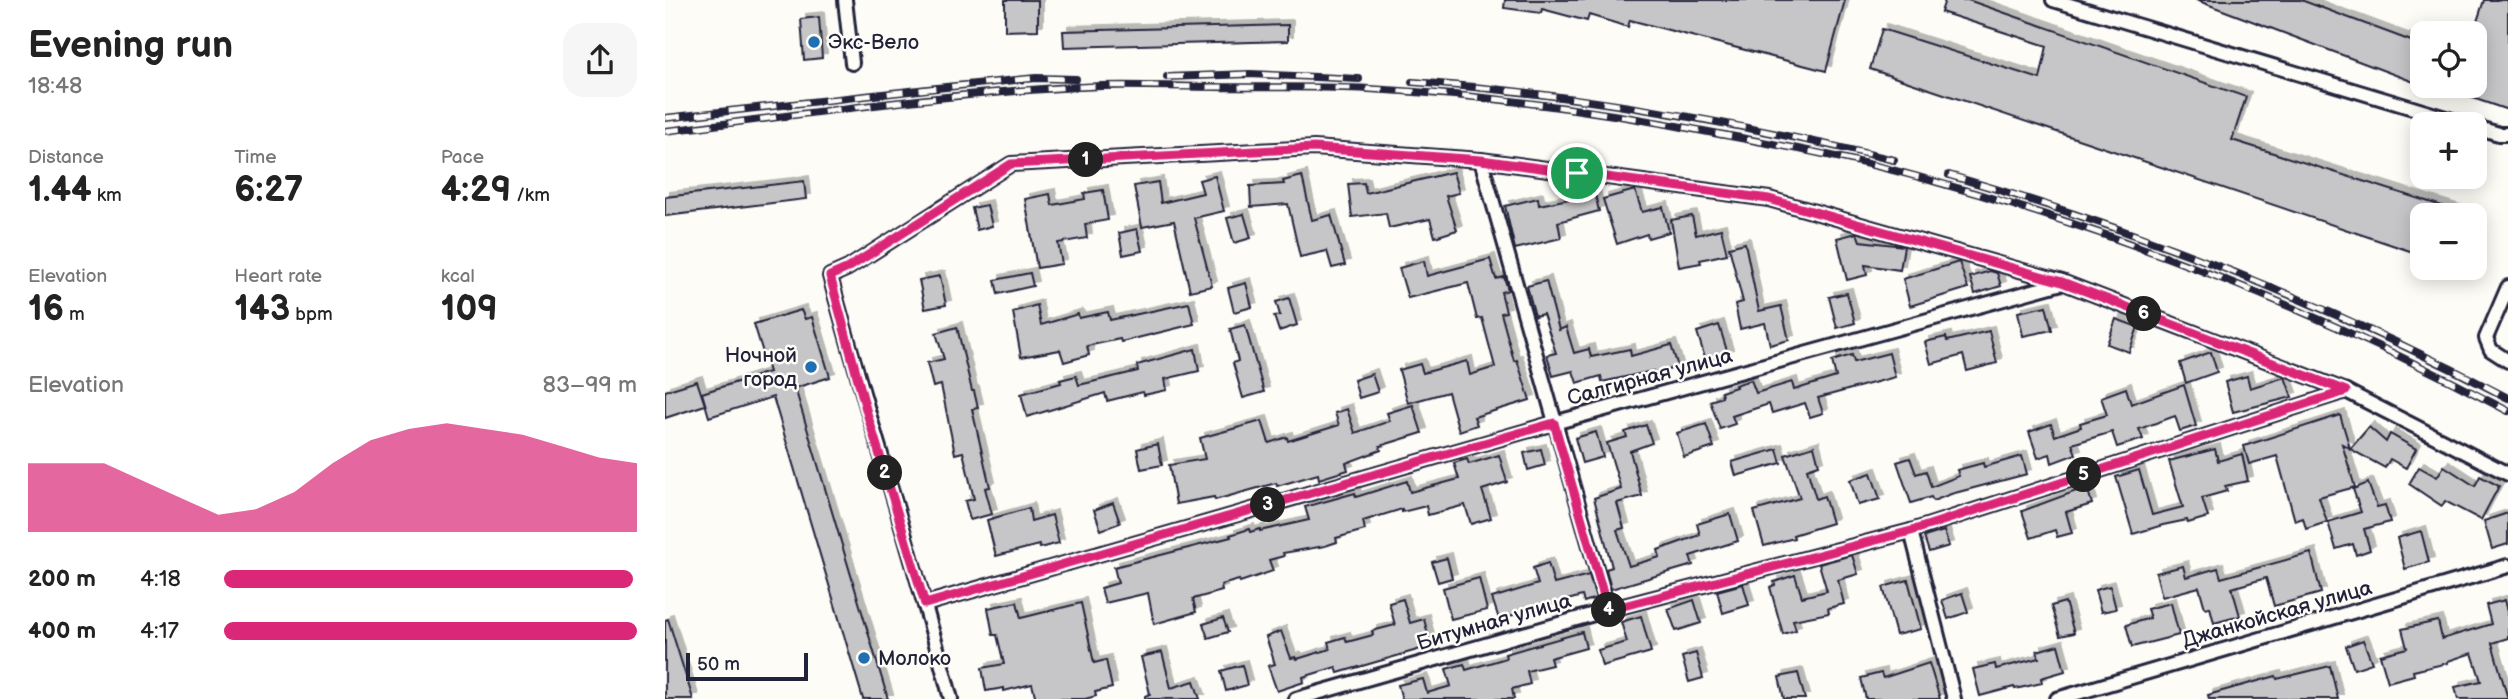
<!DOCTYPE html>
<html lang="en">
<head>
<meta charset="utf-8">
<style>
  body { margin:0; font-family:"Balsamiq Sans",sans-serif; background:#f6f6f6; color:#222; height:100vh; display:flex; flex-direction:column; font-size:26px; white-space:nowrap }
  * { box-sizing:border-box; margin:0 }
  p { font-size:23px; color:#767676 }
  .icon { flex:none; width:38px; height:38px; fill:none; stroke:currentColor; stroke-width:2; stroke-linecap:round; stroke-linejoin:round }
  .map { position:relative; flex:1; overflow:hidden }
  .panel { display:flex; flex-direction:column; background:#fff; width:665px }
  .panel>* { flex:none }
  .controls { position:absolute; left:1745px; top:21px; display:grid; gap:14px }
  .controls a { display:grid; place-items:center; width:77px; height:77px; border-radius:14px; background:#fff; box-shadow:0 4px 18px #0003; font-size:35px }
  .scale { position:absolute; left:21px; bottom:18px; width:122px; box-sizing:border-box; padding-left:7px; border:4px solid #22223b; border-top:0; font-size:19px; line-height:24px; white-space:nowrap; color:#22223b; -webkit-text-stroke:5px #fdfcf7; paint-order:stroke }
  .pin { position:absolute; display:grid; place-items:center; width:60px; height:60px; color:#fff; margin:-30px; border:4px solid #fff; border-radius:50%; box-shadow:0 2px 7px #0007 }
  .km { position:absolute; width:35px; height:35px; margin:-18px; border-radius:50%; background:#222; color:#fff; font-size:19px; line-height:35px; text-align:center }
  .round { display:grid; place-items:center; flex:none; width:74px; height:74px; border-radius:21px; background:#f6f6f6 }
  .overview { display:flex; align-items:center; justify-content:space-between; height:119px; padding:0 28px }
  h1 { font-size:38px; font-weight:700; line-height:52px }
  .metrics { display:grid; grid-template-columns:repeat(3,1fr); gap:10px; height:119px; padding:7px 28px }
  .metrics div { display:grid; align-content:center }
  .metrics b { font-size:35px; font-weight:700 }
  .metrics small { font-size:19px; font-weight:400 }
  .metrics p { font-size:19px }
  .chart { height:196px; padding:14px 28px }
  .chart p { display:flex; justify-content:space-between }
  .chart svg { width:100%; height:126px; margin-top:7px; fill:#db2777; opacity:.7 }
  ul { padding:0 28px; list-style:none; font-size:23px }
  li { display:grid; grid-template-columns:112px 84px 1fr; align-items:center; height:52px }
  li i { height:18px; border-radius:9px; background:#db2777 }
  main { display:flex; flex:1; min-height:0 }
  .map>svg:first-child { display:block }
  .building { fill:#c6c6c8; stroke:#22223b; stroke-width:2; filter:url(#shadow) }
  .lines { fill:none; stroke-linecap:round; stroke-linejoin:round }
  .minor-casing { stroke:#22223b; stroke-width:18 }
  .minor { stroke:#fdfcf7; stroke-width:12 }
  .rail-casing { stroke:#22223b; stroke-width:8 }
  .rail { stroke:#fdfcf7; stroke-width:5; stroke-dasharray:16; stroke-linecap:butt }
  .route-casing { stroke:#fff; stroke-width:14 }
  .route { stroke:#db2777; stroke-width:9 }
  .poi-dot { fill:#1f6fb2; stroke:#fdfcf7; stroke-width:2.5 }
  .labels { text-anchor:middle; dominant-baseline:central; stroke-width:5; stroke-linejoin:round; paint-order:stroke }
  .poi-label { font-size:21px; fill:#22223b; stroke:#fdfcf7; text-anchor:start }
  .street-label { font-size:21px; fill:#22223b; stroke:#fdfcf7 }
</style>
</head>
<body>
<main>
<section class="panel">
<div class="overview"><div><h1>Evening run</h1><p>18:48</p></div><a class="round"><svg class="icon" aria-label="share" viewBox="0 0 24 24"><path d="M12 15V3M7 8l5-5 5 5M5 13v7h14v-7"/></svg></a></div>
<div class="metrics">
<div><p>Distance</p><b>1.44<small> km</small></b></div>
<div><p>Time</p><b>6:27</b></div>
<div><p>Pace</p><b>4:29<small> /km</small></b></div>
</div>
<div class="metrics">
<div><p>Elevation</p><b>16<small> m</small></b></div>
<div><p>Heart rate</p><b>143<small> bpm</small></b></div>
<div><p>kcal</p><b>109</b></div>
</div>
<div class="chart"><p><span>Elevation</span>83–99 m</p>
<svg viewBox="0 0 160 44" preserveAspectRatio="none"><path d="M0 44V20L10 20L20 20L30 26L40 32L50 38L60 36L70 30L80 20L90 12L100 8L110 6L120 8L130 10L140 14L150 18L160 20V44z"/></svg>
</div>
<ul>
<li><b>200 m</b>4:18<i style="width:99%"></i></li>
<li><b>400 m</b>4:17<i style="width:100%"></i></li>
</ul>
</section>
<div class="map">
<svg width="1843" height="699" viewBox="0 0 1843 699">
  <defs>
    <filter id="shadow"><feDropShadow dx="5" dy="-5" stdDeviation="0" flood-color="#0004"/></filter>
  </defs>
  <rect width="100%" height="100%" fill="#fdfcf7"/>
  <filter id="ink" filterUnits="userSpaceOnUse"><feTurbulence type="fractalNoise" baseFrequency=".0143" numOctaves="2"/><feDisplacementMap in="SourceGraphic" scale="14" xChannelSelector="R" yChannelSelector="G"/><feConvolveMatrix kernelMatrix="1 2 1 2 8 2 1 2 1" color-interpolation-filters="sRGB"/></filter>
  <g filter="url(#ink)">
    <!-- building -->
    <g class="building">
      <path d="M 340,0 L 373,0 L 373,30 L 340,31 Z"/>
      <path d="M 840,0 L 1180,0 L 1161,71 L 965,20 L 963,27 L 924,15 L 922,21 L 877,9 L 876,13 L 839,8 Z"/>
      <path d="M 1280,0 L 1303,0 L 1581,97 L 1567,140 L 1796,212 L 1795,215 L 1757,215 L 1757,255 L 1205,69 L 1217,29 L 1375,79 L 1382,46 L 1276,12 Z"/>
      <path d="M 1531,0 L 1636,0 L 1757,45 L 1757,85 Z"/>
      <path d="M 1819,0 L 1843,0 L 1843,110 L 1778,88 L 1779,86 L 1810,86 L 1810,28 Z"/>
      <path d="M 154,17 L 157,58 L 139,60 L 136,19 Z"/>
      <path d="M 623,25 L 623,41 L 399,47 L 398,31 Z"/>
      <path d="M 788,172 L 794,193 L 781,196 L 792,230 L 770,237 L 765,219 L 724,228 L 721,213 L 687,217 L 683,184 L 699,183 L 701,193 Z"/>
      <path d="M 550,176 L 559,211 L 529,218 L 547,286 L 525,291 L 509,221 L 477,227 L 469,186 L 493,182 L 496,203 L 538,193 L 534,180 Z"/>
      <path d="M 637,176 L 647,220 L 666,215 L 680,265 L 667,268 L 662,251 L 635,257 L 623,204 L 586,207 L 585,186 L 619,184 L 618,181 Z"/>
      <path d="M 139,181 L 141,199 L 0,216 L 0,197 Z"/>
      <path d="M 438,190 L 443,220 L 420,224 L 422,238 L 393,243 L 397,264 L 372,268 L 360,199 L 385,194 L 387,205 L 420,199 L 419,193 Z"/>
      <path d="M 929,190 L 934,211 L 893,222 L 896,238 L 850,249 L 840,206 L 873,198 L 874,205 L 914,197 L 914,194 Z"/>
      <path d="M 970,190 L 977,212 L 998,207 L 1004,232 L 983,238 L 982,234 L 952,244 L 938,199 Z"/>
      <path d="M 322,205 L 327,226 L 312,230 L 307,208 Z"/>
      <path d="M 579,214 L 586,238 L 569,243 L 562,218 Z"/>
      <path d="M 1027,216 L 1031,235 L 1056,229 L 1062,254 L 1035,260 L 1036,263 L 1014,267 L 1006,220 Z"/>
      <path d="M 472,229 L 477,251 L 458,255 L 454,233 Z"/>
      <path d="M 1192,233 L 1195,241 L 1239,246 L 1235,270 L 1200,265 L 1202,275 L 1182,280 L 1172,238 Z"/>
      <path d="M 1080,243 L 1094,311 L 1116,306 L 1124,340 L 1105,345 L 1100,323 L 1075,329 L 1070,304 L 1078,302 L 1064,247 Z"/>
      <path d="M 825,259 L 831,279 L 839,277 L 843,290 L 836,292 L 841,312 L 836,313 L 849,361 L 852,360 L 865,400 L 809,417 L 812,425 L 794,431 L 783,392 L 743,403 L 734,370 L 755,364 L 758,373 L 802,361 L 805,375 L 830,367 L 817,318 L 812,319 L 803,283 L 743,298 L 734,268 L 759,261 L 762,276 Z"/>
      <path d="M 1294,262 L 1303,288 L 1245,306 L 1238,279 Z"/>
      <path d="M 1325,271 L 1332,273 L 1336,286 L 1310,294 L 1305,277 Z"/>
      <path d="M 365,273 L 368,286 L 333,294 L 330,280 Z"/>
      <path d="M 275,276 L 281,305 L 260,309 L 254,280 Z"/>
      <path d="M 881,281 L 894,330 L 901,327 L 909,353 L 924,349 L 926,357 L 965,349 L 966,356 L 1006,345 L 1013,367 L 989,374 L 988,371 L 937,382 L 936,376 L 912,383 L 908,371 L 888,376 L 882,355 L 891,353 L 878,314 L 870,316 L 862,286 Z"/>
      <path d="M 581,283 L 587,307 L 569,312 L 563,288 Z"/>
      <path d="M 1182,293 L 1190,323 L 1172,328 L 1164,297 Z"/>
      <path d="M 624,298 L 632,325 L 614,331 L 609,316 L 615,315 L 611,302 Z"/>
      <path d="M 524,303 L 529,324 L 456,342 L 455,339 L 422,346 L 424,355 L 399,362 L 395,350 L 356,357 L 348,312 L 372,305 L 376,325 L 413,314 L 414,318 L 443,312 L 445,320 Z"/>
      <path d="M 1381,306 L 1387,330 L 1358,336 L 1353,312 Z"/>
      <path d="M 136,310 L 140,319 L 147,317 L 165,377 L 130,388 L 223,699 L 198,699 L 108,397 L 44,417 L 37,393 L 104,372 L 89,324 Z"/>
      <path d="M 1451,319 L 1473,327 L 1464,352 L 1442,344 Z"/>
      <path d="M 580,325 L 599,392 L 578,398 L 568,363 L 573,361 L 565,329 Z"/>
      <path d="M 1054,325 L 1063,354 L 1041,361 L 1032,332 Z"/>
      <path d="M 292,327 L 307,391 L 309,391 L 313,408 L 307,409 L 325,487 L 320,488 L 327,514 L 305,520 L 300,501 L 309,499 L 298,452 L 290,454 L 276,385 L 268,387 L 262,363 L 279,359 L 271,333 Z"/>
      <path d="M 1324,331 L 1332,363 L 1302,371 L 1298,355 L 1266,364 L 1260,342 L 1281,337 L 1282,341 Z"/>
      <path d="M 530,349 L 534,371 L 500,379 L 502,390 L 479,395 L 478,392 L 442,401 L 440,393 L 362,417 L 356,394 L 396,383 L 395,380 L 411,376 L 414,385 L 473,371 L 472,365 Z"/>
      <path d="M 1546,352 L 1552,372 L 1521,383 L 1515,363 Z"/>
      <path d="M 1224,353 L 1230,377 L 1153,398 L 1158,413 L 1145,417 L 1140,403 L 1107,413 L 1104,404 L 1067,416 L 1070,424 L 1055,429 L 1045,401 L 1057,397 L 1056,392 L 1071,387 L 1070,385 L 1086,380 L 1091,393 L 1127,382 L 1129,390 L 1171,377 L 1167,361 L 1187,355 L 1189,362 Z"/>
      <path d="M 707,374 L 713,392 L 694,398 L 689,380 Z"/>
      <path d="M 1582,376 L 1585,388 L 1620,377 L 1627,397 L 1568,412 L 1560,382 Z"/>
      <path d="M 32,381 L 40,405 L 0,418 L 0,391 Z"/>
      <path d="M 1519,385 L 1531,426 L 1515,431 L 1510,416 L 1474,429 L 1478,439 L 1452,447 L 1447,432 L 1407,444 L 1411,454 L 1387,463 L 1385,454 L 1373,458 L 1364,432 L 1386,424 L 1390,436 L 1416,427 L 1415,423 L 1442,415 L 1436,397 L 1461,388 L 1466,404 Z"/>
      <path d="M 748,405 L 757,433 L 715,446 L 716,450 L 681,463 L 683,470 L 654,479 L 653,474 L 612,486 L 611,483 L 550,500 L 549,497 L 511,504 L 504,465 L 540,459 L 535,438 L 597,421 L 604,443 L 622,437 L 623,441 L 674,425 L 670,413 L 682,409 L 690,433 L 725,421 L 722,413 Z"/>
      <path d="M 1675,415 L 1685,448 L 1677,444 L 1690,487 L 1654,497 L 1662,522 L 1641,529 L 1638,518 L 1630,521 L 1612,456 L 1584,464 L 1579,446 Z"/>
      <path d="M 1041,424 L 1049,447 L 1019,457 L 1012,433 Z"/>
      <path d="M 981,425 L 987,443 L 965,451 L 977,496 L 952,503 L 959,528 L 952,530 L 964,566 L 995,557 L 993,550 L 1035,535 L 1032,524 L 1065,514 L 1073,541 L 1025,556 L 1028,565 L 946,589 L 941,569 L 947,567 L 929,498 L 956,489 L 942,443 L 962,437 L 960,432 Z"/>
      <path d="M 1704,427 L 1721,442 L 1725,434 L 1751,449 L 1741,468 L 1725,459 L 1720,468 L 1685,449 Z"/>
      <path d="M 931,432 L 938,457 L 917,463 L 910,438 Z"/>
      <path d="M 493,444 L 497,465 L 476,469 L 472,449 Z"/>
      <path d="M 1149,446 L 1154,465 L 1142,469 L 1151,499 L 1159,496 L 1167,523 L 1128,535 L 1129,538 L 1099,546 L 1089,511 L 1135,498 L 1120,455 Z"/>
      <path d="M 876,449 L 880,465 L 863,470 L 859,453 Z"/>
      <path d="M 1112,449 L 1116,463 L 1071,476 L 1067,462 Z"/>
      <path d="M 1550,449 L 1553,461 L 1577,454 L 1583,481 L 1560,486 L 1562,491 L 1537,498 L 1543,517 L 1523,523 L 1522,520 L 1498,525 L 1468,534 L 1451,477 L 1474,470 L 1487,515 L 1518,507 L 1504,461 Z"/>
      <path d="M 834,455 L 842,482 L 817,490 L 826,518 L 806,524 L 800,505 L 763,515 L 761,506 L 737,512 L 737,509 L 698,521 L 700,530 L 671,538 L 672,542 L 660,546 L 618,553 L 619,556 L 604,560 L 608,571 L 575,582 L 574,580 L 556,585 L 557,591 L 528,599 L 531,612 L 489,624 L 483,593 L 440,603 L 436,588 L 453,583 L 449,567 L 566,537 L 565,535 L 584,529 L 585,532 L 595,529 L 595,531 L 644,520 L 640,507 L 690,493 L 691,497 L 742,481 L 745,492 L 794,479 L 789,463 L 802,459 L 804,464 Z"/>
      <path d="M 1357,456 L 1362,474 L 1286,494 L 1268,501 L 1266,497 L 1246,503 L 1232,462 L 1245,458 L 1251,474 L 1261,471 L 1266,487 L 1294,476 L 1292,470 L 1318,463 L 1319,467 Z"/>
      <path d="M 1779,466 L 1810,486 L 1815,476 L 1834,486 L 1816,520 L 1780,501 L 1777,506 L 1744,484 L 1754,467 L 1772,477 Z"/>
      <path d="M 1206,473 L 1215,499 L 1193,505 L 1185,480 Z"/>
      <path d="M 1703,483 L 1712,507 L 1720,505 L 1725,522 L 1699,529 L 1705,550 L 1691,555 L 1688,544 L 1671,549 L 1663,522 L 1696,512 L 1688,489 Z"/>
      <path d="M 1422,487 L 1427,504 L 1401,512 L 1407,533 L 1392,537 L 1390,530 L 1366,538 L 1357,511 Z"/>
      <path d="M 448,503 L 455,523 L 436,530 L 429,510 Z"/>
      <path d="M 364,508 L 366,521 L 387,515 L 394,543 L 375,548 L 374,545 L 331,556 L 322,520 Z"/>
      <path d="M 1843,513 L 1843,544 L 1827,549 L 1819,521 Z"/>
      <path d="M 1279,531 L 1284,546 L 1264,552 L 1259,537 Z"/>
      <path d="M 1756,531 L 1764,562 L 1740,569 L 1732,538 Z"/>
      <path d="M 1646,553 L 1656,593 L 1609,606 L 1601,578 L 1567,588 L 1575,616 L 1549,623 L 1545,607 L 1540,608 L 1534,587 L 1497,597 L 1491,573 L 1518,566 L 1521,577 L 1553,568 L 1556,578 Z"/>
      <path d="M 1187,555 L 1193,574 L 1173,580 L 1179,604 L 1163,608 L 1164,613 L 1128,620 L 1131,630 L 1118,634 L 1105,587 L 1110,585 L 1109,582 L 1130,575 L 1137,597 L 1162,591 L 1154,564 Z"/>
      <path d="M 782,558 L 787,578 L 773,582 L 767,562 Z"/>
      <path d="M 883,563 L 889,584 L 924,575 L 931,598 L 919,602 L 917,596 L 834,619 L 827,598 L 873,584 L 868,568 Z"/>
      <path d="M 814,578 L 822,610 L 786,619 L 778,588 Z"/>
      <path d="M 1243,580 L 1256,629 L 1231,635 L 1218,587 Z"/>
      <path d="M 1078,584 L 1084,605 L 1058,613 L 1052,591 Z"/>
      <path d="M 1445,586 L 1451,609 L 1436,612 L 1430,590 Z"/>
      <path d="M 1297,593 L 1303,612 L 1283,619 L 1277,600 Z"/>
      <path d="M 738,599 L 745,623 L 759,619 L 766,646 L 673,673 L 671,667 L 638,677 L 639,682 L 612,691 L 603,666 L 610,664 L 601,637 L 616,631 L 626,658 L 631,657 L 632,659 L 665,649 L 663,642 L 680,637 L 682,642 L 708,635 L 707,631 L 730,625 L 724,603 Z"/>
      <path d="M 1029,600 L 1036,623 L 1011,631 L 1003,609 Z"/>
      <path d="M 1840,600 L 1843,612 L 1843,638 L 1827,643 L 1843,699 L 1793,699 L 1790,687 L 1816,681 L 1807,653 L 1783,661 L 1783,663 L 1748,671 L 1749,675 L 1723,682 L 1715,655 L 1742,648 L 1737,629 L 1773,621 L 1777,639 L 1826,624 L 1821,605 Z"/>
      <path d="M 352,602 L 356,618 L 416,603 L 429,663 L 441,660 L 447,688 L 430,692 L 431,696 L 420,699 L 371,699 L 367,684 L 339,691 L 339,688 L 321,691 L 317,668 L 339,664 L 332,635 L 328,635 L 323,608 Z"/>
      <path d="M 1400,602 L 1409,633 L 1395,636 L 1386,606 Z"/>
      <path d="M 1506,603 L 1514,635 L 1467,647 L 1461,625 L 1485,618 L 1482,609 Z"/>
      <path d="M 976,616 L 986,652 L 937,666 L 933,650 L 962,642 L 956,622 Z"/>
      <path d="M 558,618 L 563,632 L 543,638 L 538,624 Z"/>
      <path d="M 3,619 L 28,699 L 0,699 L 0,620 Z"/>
      <path d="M 917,632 L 921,648 L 885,658 L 887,665 L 862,671 L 865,684 L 847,689 L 849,699 L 737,699 L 733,685 L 758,679 L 762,693 L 786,686 L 781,669 L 799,664 L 801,670 L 841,658 L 840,654 Z"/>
      <path d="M 1698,640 L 1707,663 L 1689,669 L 1681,646 Z"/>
      <path d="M 1393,645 L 1400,671 L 1376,678 L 1377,683 L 1350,689 L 1349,687 L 1315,696 L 1308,669 L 1330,664 L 1331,669 L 1374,658 L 1372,651 Z"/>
      <path d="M 497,652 L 506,688 L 529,681 L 535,699 L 480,699 L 480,696 L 485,694 L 476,657 Z"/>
      <path d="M 1031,653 L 1038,678 L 1024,682 L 1017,657 Z"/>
      <path d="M 1264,663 L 1275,699 L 1201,699 L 1196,678 L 1216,673 L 1218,678 Z"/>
      <path d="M 577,665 L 582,685 L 561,691 L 556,671 Z"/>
      <path d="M 1665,666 L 1673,699 L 1544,699 L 1543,695 L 1611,676 L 1612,679 Z"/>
      <path d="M 1133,673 L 1140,699 L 1119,699 L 1114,677 Z"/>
    </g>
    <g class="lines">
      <defs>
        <g id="minor">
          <path d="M 180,0 L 187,63"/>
          <path d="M 1388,0 L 1801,124"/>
          <path d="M 1810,127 L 1834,134 L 1843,134"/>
          <path d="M 816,160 L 943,610"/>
          <path d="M 1843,287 L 1821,338 L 1826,350 L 1843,361"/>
          <path d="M 1246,531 L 1289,699"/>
          <path d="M 260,604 L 889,423 L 1397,283"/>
          <path d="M 286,699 C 248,557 203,417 165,276 L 183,268 L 346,164 L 649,148 L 816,160 L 1104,199 L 1397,282 L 1681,391 L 1843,474"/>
          <path d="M 631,699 L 943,610 L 1246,531 L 1681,391"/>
          <path d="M 1392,699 L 1843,566"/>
        </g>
      </defs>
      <!-- minor casing -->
      <use href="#minor" class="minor-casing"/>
      <!-- minor -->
      <use href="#minor" class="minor"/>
      <defs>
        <g id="rail">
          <path d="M 502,77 L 585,74 L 694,79"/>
          <path d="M 747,82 C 910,93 1070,122 1229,160"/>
          <path d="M 0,118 L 281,87 L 371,78 L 411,79"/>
          <path d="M 0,131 C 145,114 291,91 437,86 C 475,85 513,87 551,87 C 602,88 653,86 704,89 C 821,95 939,111 1054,134 C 1119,146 1185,158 1250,176 C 1455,232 1655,311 1843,411"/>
          <path d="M 1284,175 C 1477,231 1665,304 1843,398"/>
        </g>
      </defs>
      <!-- rail casing -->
      <use href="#rail" class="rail-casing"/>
      <!-- rail -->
      <use href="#rail" class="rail"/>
    </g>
  </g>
  <g class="lines" filter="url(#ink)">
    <defs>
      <path id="route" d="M 649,148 L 816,160 L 1104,199 L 1397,282 L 1681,391 L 1246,531 L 943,610 L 889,423 L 260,604 L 202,413 L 165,276 L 183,268 L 346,164 Z"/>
    </defs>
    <!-- route casing -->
    <use href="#route" class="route-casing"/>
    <!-- route -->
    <use href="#route" class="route"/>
  </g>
  <!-- markers -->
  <g class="poi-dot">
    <circle cx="149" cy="42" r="7"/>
    <circle cx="146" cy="367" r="7"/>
    <circle cx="199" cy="658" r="7"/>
  </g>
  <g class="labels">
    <!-- poi labels -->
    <g class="poi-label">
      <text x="163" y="42">Экс-Вело</text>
      <text x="132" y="355" text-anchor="end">Ночной<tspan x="132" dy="24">город</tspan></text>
      <text x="213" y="658">Молоко</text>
    </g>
    <!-- street labels -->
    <g class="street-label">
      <text transform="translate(985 377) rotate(-15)">Салгирная улица</text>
      <text transform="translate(1612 614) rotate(-16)">Джанкойская улица</text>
      <text transform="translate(829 622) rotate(-16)">Битумная улица</text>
    </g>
  </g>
</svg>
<div class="controls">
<a><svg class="icon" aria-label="locate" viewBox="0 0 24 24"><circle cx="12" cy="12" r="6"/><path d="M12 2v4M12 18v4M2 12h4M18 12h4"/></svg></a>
<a>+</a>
<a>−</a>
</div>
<div class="scale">50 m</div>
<div class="pin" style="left:912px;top:173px;background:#1e9e55"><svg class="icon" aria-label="arrive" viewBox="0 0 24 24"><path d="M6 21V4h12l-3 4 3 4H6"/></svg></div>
<b class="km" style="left:421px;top:160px">1</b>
<b class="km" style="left:220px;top:473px">2</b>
<b class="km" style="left:603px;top:505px">3</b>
<b class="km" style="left:944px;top:610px">4</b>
<b class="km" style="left:1419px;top:475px">5</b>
<b class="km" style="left:1479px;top:314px">6</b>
</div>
</main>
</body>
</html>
